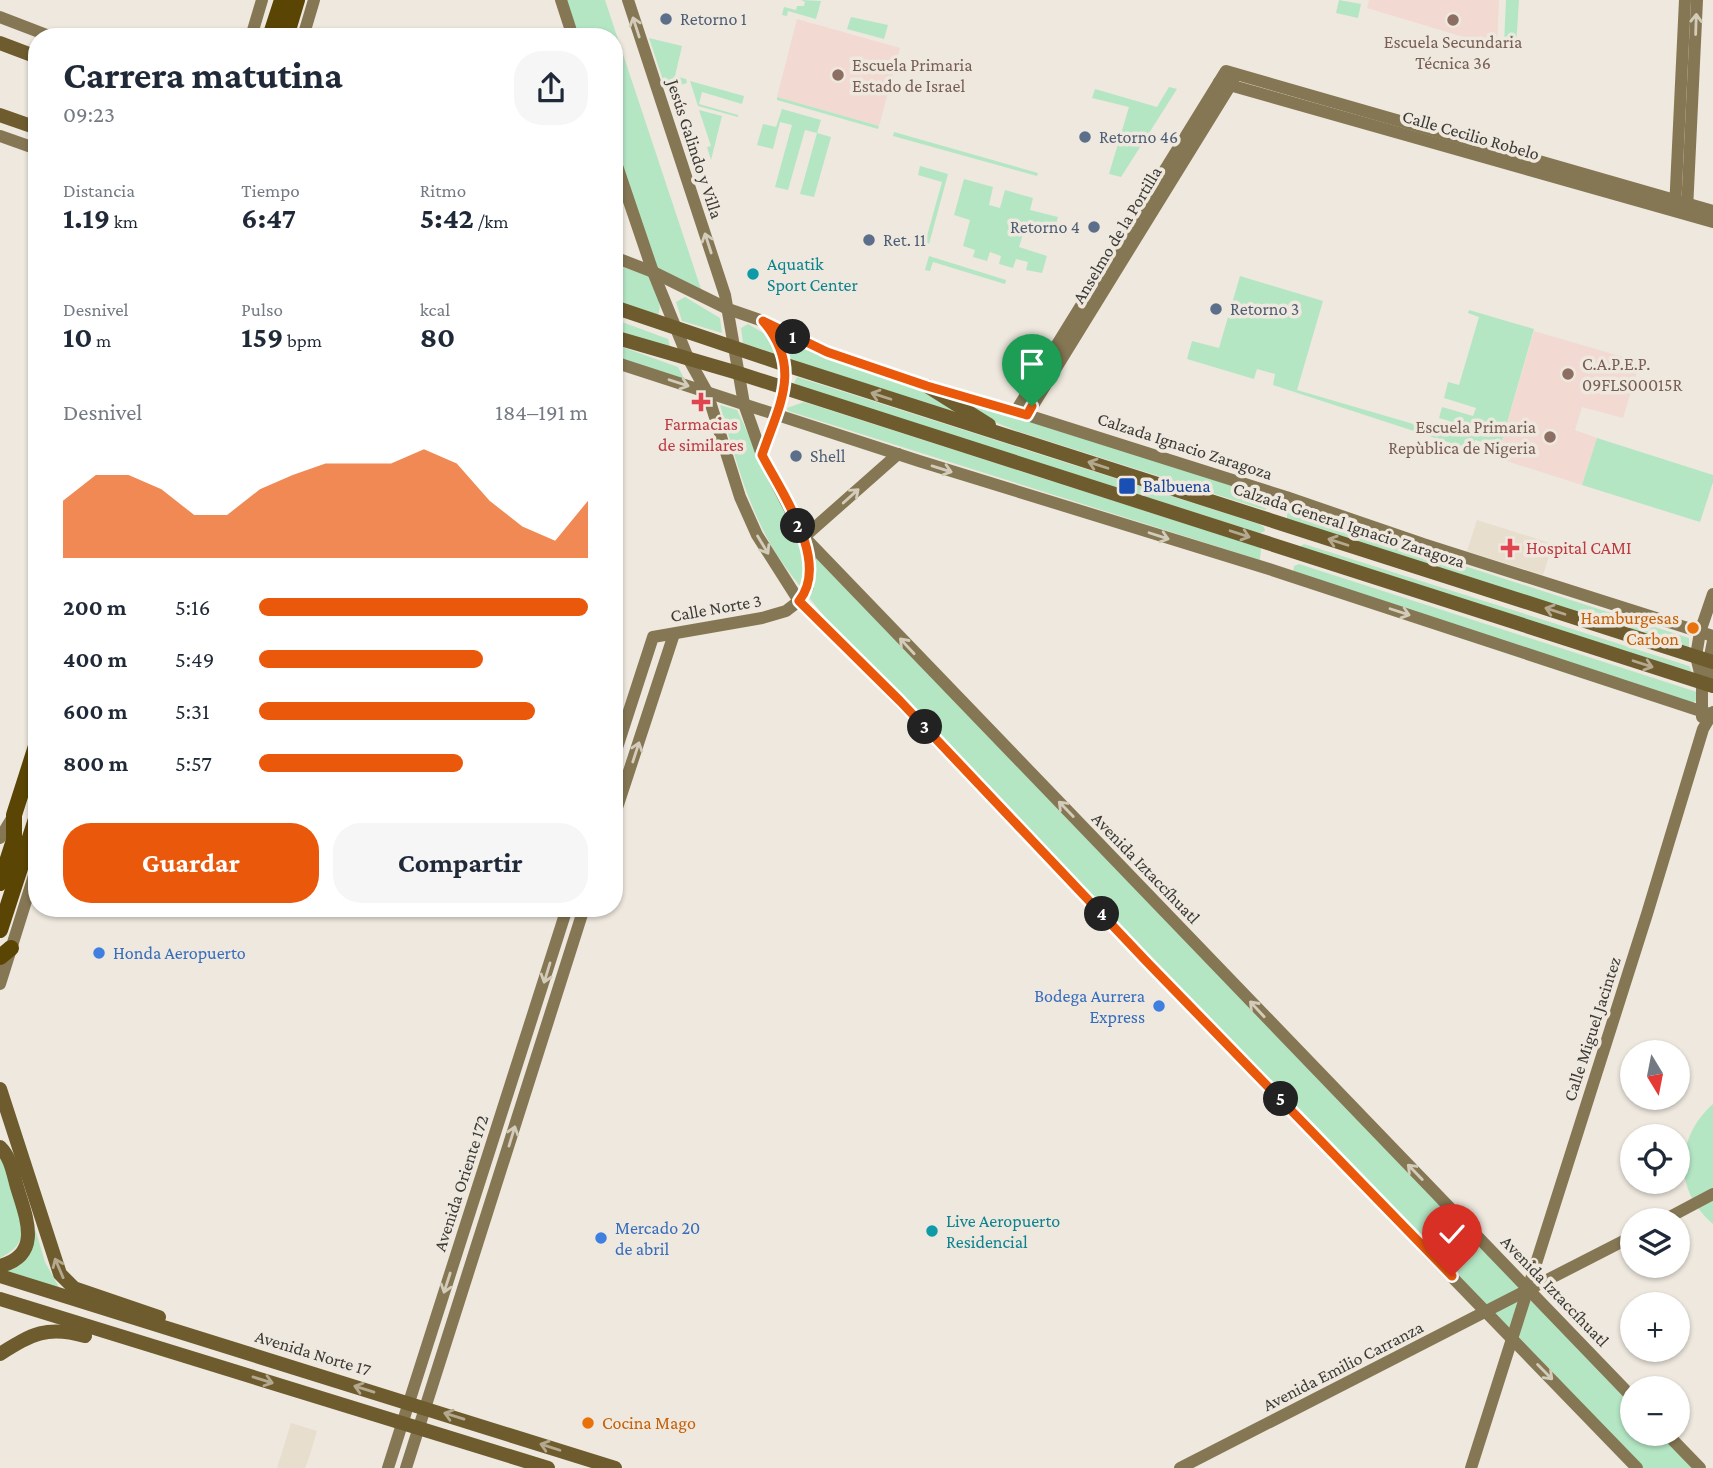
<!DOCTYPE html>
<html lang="es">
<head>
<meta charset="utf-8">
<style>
  body { margin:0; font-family:"Crimson Pro",serif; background:#f6f6f7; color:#1f2937; height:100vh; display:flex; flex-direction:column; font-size:26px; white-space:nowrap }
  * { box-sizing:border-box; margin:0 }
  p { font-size:23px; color:#747a83 }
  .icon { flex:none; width:38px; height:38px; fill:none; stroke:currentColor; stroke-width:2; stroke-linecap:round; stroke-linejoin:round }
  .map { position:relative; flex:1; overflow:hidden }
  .sheet { position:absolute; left:28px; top:28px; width:595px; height:889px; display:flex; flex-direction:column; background:#fff; border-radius:28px; box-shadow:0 2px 5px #0004 }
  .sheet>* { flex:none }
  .needle { width:46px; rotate:170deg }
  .buttons { position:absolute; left:1620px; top:1040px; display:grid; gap:14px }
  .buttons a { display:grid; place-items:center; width:70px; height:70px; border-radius:50%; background:#fff; box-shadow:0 2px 5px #0004; font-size:35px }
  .pin { position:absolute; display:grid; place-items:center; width:60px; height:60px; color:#fff; margin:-72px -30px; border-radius:50% 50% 50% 0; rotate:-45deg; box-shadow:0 0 7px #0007 }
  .pin .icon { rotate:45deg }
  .km { position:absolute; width:35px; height:35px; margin:-18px; border-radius:50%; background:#222; color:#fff; font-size:19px; line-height:35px; text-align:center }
  .round { display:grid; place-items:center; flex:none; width:74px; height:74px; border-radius:28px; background:#f6f6f7 }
  .summary { display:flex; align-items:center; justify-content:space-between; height:119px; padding:0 35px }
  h1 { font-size:38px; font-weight:700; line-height:52px }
  .stats { display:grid; grid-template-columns:repeat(3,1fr); gap:10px; height:119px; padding:7px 35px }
  .stats div { display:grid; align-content:center }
  .stats b { font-size:30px; font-weight:700 }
  .stats small { font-size:19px; font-weight:400 }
  .stats p { font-size:19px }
  .chart { height:196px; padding:14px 35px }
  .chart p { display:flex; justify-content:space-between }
  .chart svg { width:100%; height:126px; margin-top:7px; fill:#ea580c; opacity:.7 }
  .primary-button { display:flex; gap:14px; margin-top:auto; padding:14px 35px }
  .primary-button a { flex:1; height:80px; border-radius:28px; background:#ea580c; color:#fff; font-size:28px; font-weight:700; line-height:80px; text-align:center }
  .primary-button a+a { background:#f6f6f7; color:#1f2937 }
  ul { padding:0 35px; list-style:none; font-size:23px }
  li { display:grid; grid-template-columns:112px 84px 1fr; align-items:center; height:52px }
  li i { height:18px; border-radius:9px; background:#ea580c }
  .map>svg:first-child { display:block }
  .built { fill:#e8decd }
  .education { fill:#f2d9d1 }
  .green { fill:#b4e6c4 }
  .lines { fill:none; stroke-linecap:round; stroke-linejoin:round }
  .secondary { stroke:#857753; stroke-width:12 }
  .primary { stroke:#6e5c2e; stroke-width:14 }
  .highway { stroke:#5a4505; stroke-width:16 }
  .oneway { stroke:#d4ccbb }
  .oneway2 { stroke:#b4a98f }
  .route-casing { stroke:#fff; stroke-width:14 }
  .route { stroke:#ea580c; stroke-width:9 }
  .service-dot { fill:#5c6f8a; stroke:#eee8de; stroke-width:2.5 }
  .education-dot { fill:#8d6e63; stroke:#eee8de; stroke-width:2.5 }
  .culture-dot { fill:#0f9aa8; stroke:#eee8de; stroke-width:2.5 }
  .health-dot { fill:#e0444e; stroke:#eee8de; stroke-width:2.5 }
  .transit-dot { fill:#1a4fb4; stroke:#eee8de; stroke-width:2.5 }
  .food-dot { fill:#e8710a; stroke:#eee8de; stroke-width:2.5 }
  .shop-dot { fill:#3f7fe0; stroke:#eee8de; stroke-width:2.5 }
  .labels { text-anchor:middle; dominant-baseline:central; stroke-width:7; stroke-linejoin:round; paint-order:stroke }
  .service-label { font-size:18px; fill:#4e5e75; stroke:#eee8de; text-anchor:start }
  .education-label { font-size:18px; fill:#785e54; stroke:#eee8de; text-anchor:start }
  .street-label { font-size:18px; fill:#3c3a36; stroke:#eee8de }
  .culture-label { font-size:18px; fill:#0d838f; stroke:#eee8de; text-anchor:start }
  .health-label { font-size:18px; fill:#be3a42; stroke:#eee8de }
  .transit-label { font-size:18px; fill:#164399; stroke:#eee8de; text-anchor:start }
  .food-label { font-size:18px; fill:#c56008; stroke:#eee8de; text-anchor:end }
  .shop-label { font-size:18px; fill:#366cbe; stroke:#eee8de; text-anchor:start }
</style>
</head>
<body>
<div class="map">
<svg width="1713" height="1468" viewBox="0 0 1713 1468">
  <rect width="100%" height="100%" fill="#eee8de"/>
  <!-- built -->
  <g class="built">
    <path d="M 1477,520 L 1553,544 L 1543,575 L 1467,551 Z"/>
    <path d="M 291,1423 L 317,1431 L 308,1461 L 305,1468 L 277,1468 Z"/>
  </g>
  <!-- education -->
  <g class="education">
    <path d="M 1369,0 L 1499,0 L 1497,47 L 1367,8 Z"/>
    <path d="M 797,19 L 900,48 L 879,126 L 777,97 Z"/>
    <path d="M 1534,331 L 1640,362 L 1623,418 L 1582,407 L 1575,430 L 1597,438 L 1582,485 L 1497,458 Z"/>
  </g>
  <!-- green -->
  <g class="green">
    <path d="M 563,0 L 605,0 L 704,298 L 658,276 L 614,149 L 614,37 L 576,37 Z"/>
    <path d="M 801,0 L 821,1 L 816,19 L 788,11 L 787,16 L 782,15 L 784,7 L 796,10 L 797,6 L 804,6 L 805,2 Z"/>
    <path d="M 1339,0 L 1361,4 L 1358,18 L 1336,13 Z"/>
    <path d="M 1506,0 L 1519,0 L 1516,47 L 1504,44 Z"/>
    <path d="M 851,17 L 888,25 L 884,39 L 847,29 Z"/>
    <path d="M 649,38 L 682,46 L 675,76 L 686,79 L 687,83 L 666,89 Z"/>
    <path d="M 690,81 L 744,96 L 742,104 L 702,92 L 699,104 L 738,115 L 738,117 L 698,106 Z"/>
    <path d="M 1169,87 L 1177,89 L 1121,177 L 1109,174 L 1129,107 L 1092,98 L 1095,89 L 1157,107 Z"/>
    <path d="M 777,97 L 879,126 L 878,129 L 777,100 Z"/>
    <path d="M 782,109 L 821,120 L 817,133 L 831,137 L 814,197 L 800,194 L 817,133 L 805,130 L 788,190 L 775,187 L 792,125 L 780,122 L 773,149 L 757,145 L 763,124 L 776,127 Z"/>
    <path d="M 699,110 L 722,116 L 711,160 L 707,147 L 711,146 Z"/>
    <path d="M 894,132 L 1038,173 L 1037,176 L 893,136 Z"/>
    <path d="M 920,166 L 948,174 L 929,244 L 925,243 L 942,182 L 918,175 Z"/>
    <path d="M 964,179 L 993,187 L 989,205 L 1000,208 L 1005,190 L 1033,198 L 1030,210 L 1058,217 L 1054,231 L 1026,224 L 1019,247 L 1047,256 L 1042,273 L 1026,270 L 1028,262 L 1016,259 L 1013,268 L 999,264 L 1001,256 L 990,252 L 987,261 L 973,257 L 975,250 L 963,246 L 970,220 L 954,215 Z"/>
    <path d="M 929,256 L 1006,280 L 1005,284 L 933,262 L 930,271 L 925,270 Z"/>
    <path d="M 614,264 L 648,276 C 653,288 664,303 658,315 L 614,301 Z"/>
    <path d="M 1240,276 L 1323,301 L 1297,390 L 1434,430 L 1436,426 L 1468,435 L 1470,427 L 1439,418 L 1442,407 L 1473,416 L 1476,408 L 1444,398 L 1448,382 L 1459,385 L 1479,317 L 1468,313 L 1469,310 L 1534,329 L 1500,447 L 1475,440 L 1472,450 L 1273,385 L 1275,374 L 1257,369 L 1254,379 L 1187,359 L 1192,341 L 1219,348 Z"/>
    <path d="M 685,297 L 720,318 L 722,333 L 682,321 L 676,302 Z"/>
    <path d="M 614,319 L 668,339 L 671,350 L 614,329 Z"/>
    <path d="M 748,324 L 767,335 L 776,354 L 743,343 L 741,328 Z"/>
    <path d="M 614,344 L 678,367 L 685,380 L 614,357 Z"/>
    <path d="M 788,344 L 911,386 L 937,398 L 964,416 L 791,360 Z"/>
    <path d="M 797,377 L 1259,524 L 1264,527 L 1265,531 L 1260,533 L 802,388 L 794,383 Z"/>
    <path d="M 956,398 L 1262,493 L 1266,497 L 1268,508 L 1265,510 L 1014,430 L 995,422 Z"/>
    <path d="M 804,402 L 1261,548 L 1260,560 L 788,411 L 787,408 Z"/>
    <path d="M 720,405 L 737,410 L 796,535 L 1633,1403 L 1633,1433 L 1661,1433 L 1695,1468 L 1642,1468 L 840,636 C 819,609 796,583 777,555 C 748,509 735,457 720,405 Z"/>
    <path d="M 1597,438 L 1713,475 L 1713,482 L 1700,522 L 1582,485 Z"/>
    <path d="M 1287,509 L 1689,638 L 1689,649 L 1287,522 Z"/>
    <path d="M 1304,544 L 1689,666 L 1692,672 L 1301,550 L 1301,546 Z"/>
    <path d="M 1299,564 L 1697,692 L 1696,701 L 1692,703 L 1293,574 L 1294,566 Z"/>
    <path d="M 1713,1104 L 1713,1224 C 1673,1190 1675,1138 1713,1104 Z"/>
    <path d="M 0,1158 C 8,1171 24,1219 22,1234 C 20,1246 10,1253 0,1258 Z"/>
    <path d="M 34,1225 L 45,1262 L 62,1293 L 0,1270 L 10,1267 Z"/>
  </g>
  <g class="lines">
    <!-- secondary -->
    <g class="secondary">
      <path d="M 561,0 L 573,37"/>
      <path d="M 628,0 L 725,295 L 744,404 L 762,455 L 804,537 L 1633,1398"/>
      <path d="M 0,17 L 52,37"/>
      <path d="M 251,37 L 262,0"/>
      <path d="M 303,37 L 314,0"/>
      <path d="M 1219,82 L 1713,222"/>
      <path d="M 0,136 L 37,149"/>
      <path d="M 614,157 L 653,272 L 688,358 L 707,392 L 740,497 L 757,535 L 799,601 L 899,701 L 1147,962 L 1637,1468"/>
      <path d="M 1675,209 L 1685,0"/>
      <path d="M 1687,210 L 1697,0"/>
      <path d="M 614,257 L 653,272 L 728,309 L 763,321 L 827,352 L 927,386 L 1027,415 L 1286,497 L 1423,544 L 1713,636"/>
      <path d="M 614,362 L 919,461 L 1269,569 L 1713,715"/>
      <path d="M 1016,411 L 1226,71 L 1713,211"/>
      <path d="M 1027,415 L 1233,81"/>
      <path d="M 762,455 C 777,410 802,367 766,325"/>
      <path d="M 1713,641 L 1709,661 L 1713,684"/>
      <path d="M 1702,717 L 1702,682 L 1696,656 L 1700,632 L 1713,594"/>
      <path d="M 614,757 L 653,637 L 762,618 L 786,611 L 799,601 L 808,587 L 810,555 L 804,537 L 898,454"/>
      <path d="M 614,817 L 674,634"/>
      <path d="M 0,838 L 14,815"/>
      <path d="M 0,984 L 37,866"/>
      <path d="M 1664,1220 L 1713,1194"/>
      <path d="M 1666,1433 L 1700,1468"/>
      <path d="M 388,1468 L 567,908"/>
      <path d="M 406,1468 L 584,908"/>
      <path d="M 1180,1468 L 1633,1236"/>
      <path d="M 1471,1468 L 1647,914 L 1703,729 L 1713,712"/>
    </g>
    <!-- primary -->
    <g class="primary">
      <path d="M 0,43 L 37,57"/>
      <path d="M 0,115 L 37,128"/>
      <path d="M 614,307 L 786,365 L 1713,662"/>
      <path d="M 614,337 L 738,373 L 1713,686"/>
      <path d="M 927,386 L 989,425"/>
      <path d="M 0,1089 L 60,1274 L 74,1288 L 159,1317"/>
      <path d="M 0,1147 C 11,1158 13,1173 17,1187 C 26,1217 43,1255 0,1266"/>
      <path d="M 0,1276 L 615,1468"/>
      <path d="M 0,1299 L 548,1468"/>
      <path d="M 0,1354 C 32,1334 47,1325 85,1336"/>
    </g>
    <!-- highway -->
    <g class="highway">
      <path d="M 270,37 L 282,0"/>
      <path d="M 286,37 L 297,0"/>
      <path d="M 0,883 L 14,840 L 14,815 L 37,743"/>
      <path d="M 0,930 L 37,816"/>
      <path d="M 0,957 L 11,948"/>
    </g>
  </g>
  <!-- one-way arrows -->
  <defs><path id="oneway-shaft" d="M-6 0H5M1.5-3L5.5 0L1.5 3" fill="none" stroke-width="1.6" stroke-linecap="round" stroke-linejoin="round" transform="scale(1.75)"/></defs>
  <g class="oneway">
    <use href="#oneway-shaft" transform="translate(1696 24) rotate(-88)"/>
    <use href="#oneway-shaft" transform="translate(636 27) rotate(-108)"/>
    <use href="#oneway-shaft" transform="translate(708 243) rotate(-108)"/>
    <use href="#oneway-shaft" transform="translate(679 383) rotate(18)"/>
    <use href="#oneway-shaft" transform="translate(942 469) rotate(17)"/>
    <use href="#oneway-shaft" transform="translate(851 496) rotate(-42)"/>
    <use href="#oneway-shaft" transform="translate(1159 536) rotate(18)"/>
    <use href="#oneway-shaft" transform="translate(763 545) rotate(59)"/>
    <use href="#oneway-shaft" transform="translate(1400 612) rotate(18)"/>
    <use href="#oneway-shaft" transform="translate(907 646) rotate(-133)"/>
    <use href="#oneway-shaft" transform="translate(636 752) rotate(-72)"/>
    <use href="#oneway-shaft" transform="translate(1066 809) rotate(-134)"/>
    <use href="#oneway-shaft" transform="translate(547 973) rotate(107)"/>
    <use href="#oneway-shaft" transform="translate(1257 1009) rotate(-133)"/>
    <use href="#oneway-shaft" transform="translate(512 1136) rotate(-73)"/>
    <use href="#oneway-shaft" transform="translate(1415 1172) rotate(-134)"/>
    <use href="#oneway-shaft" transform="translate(447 1283) rotate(108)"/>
    <use href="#oneway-shaft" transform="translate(1545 1372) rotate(45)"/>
  </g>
  <g class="oneway2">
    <use href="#oneway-shaft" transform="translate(881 396) rotate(-162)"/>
    <use href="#oneway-shaft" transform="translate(1098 465) rotate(-162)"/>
    <use href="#oneway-shaft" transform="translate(1240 534) rotate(18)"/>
    <use href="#oneway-shaft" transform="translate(1338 542) rotate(-162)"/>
    <use href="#oneway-shaft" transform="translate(1555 611) rotate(-162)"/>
    <use href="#oneway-shaft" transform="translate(1643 664) rotate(18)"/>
    <use href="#oneway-shaft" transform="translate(59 1268) rotate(-113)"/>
    <use href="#oneway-shaft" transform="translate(263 1380) rotate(17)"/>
    <use href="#oneway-shaft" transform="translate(364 1389) rotate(-163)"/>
    <use href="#oneway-shaft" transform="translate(454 1416) rotate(-163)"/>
    <use href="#oneway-shaft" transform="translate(550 1447) rotate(-162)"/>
  </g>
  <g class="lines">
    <defs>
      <path id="route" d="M 1032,406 L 1027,415 L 927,386 L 827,352 L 763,321 C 803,368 779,405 762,455 C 781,492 831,562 799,601 L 900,701 L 1147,962 L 1452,1276"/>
    </defs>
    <!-- route casing -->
    <use href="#route" class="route-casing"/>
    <!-- route -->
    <use href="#route" class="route"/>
  </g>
  <!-- markers -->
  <g class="service-dot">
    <circle cx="666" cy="19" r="7"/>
    <circle cx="1085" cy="137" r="7"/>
    <circle cx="1094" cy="227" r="7"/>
    <circle cx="869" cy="240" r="7"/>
    <circle cx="1216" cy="309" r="7"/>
    <circle cx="796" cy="456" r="7"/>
  </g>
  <g class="education-dot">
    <circle cx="1453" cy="20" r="7"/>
    <circle cx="838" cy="75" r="7"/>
    <circle cx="1568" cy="374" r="7"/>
    <circle cx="1550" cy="437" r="7"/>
  </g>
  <g class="culture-dot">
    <circle cx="753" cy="274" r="7"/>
    <circle cx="932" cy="1231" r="7"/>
  </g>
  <g class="health-dot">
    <path d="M697.5 391.5h7v7h7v7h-7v7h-7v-7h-7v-7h7z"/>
    <path d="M1506.5 537.5h7v7h7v7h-7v7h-7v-7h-7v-7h7z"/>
  </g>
  <rect class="transit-dot" x="1118" y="477" width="18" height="18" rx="3.5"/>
  <g class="food-dot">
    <circle cx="1693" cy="628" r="7"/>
    <circle cx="588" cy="1423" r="7"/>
  </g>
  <g class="shop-dot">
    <circle cx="99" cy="953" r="7"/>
    <circle cx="1159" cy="1006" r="7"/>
    <circle cx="601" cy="1238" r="7"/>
  </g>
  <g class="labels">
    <!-- service labels -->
    <g class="service-label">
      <text x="680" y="19">Retorno 1</text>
      <text x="1099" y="137">Retorno 46</text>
      <text x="1080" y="227" text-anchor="end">Retorno 4</text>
      <text x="883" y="240">Ret. 11</text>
      <text x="1230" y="309">Retorno 3</text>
      <text x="810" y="456">Shell</text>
    </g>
    <!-- education labels -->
    <g class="education-label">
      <text x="1453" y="42" text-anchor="middle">Escuela Secundaria<tspan x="1453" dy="21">Técnica 36</tspan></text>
      <text x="852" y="65">Escuela Primaria<tspan x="852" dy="21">Estado de Israel</tspan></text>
      <text x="1582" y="364">C.A.P.E.P.<tspan x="1582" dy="21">09FLS00015R</tspan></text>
      <text x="1536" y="427" text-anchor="end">Escuela Primaria<tspan x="1536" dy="21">Repùblica de Nigeria</tspan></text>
    </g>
    <!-- street labels -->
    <g class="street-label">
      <text transform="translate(1471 135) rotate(16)">Calle Cecilio Robelo</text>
      <text transform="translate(695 149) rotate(72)">Jesús Galindo y Villa</text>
      <text transform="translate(1117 235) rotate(-59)">Anselmo de la Portilla</text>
      <text transform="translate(1185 446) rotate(18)">Calzada Ignacio Zaragoza</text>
      <text transform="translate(1349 525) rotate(18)">Calzada General Ignacio Zaragoza</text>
      <text transform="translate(716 608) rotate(-10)">Calle Norte 3</text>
      <text transform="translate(1146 868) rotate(46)">Avenida Iztaccíhuatl</text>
      <text transform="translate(1592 1029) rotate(-72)">Calle Miguel Jacintez</text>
      <text transform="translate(461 1183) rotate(-72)">Avenida Oriente 172</text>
      <text transform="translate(1555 1291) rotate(46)">Avenida Iztaccíhuatl</text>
      <text transform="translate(313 1353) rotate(17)">Avenida Norte 17</text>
      <text transform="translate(1343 1366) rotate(-27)">Avenida Emilio Carranza</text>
    </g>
    <!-- culture labels -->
    <g class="culture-label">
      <text x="767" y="264">Aquatik<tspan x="767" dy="21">Sport Center</tspan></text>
      <text x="946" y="1221">Live Aeropuerto<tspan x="946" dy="21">Residencial</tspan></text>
    </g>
    <!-- health labels -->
    <g class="health-label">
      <text x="701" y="424">Farmacias<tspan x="701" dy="21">de similares</tspan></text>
      <text x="1526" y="548" text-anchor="start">Hospital CAMI</text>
    </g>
    <!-- transit labels -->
    <g class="transit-label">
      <text x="1143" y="486">Balbuena</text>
    </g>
    <!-- food labels -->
    <g class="food-label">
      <text x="1679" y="618">Hamburgesas<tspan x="1679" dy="21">Carbon</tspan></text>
      <text x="602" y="1423" text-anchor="start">Cocina Mago</text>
    </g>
    <!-- shop labels -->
    <g class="shop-label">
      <text x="113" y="953">Honda Aeropuerto</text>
      <text x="1145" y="996" text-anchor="end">Bodega Aurrera<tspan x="1145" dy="21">Express</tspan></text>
      <text x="615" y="1228">Mercado 20<tspan x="615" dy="21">de abril</tspan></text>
    </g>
  </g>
</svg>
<div class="buttons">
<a><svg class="needle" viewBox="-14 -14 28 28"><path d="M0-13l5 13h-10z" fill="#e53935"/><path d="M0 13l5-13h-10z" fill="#747a83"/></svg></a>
<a><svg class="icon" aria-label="locate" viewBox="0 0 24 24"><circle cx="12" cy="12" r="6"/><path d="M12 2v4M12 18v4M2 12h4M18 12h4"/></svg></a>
<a><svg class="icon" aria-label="layers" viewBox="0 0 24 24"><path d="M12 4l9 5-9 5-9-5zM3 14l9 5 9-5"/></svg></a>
<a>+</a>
<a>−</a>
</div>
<div class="pin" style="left:1032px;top:406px;background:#1e9e55"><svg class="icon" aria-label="arrive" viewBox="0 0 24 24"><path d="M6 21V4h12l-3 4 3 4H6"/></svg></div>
<div class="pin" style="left:1452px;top:1276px;background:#d93025"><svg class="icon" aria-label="check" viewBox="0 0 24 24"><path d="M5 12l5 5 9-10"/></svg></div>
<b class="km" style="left:793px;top:337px">1</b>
<b class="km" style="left:798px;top:526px">2</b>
<b class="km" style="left:925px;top:727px">3</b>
<b class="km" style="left:1102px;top:914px">4</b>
<b class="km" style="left:1281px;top:1099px">5</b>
<section class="sheet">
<div class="summary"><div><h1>Carrera matutina</h1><p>09:23</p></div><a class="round"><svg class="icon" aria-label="share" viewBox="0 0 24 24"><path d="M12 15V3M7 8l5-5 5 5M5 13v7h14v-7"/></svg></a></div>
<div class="stats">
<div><p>Distancia</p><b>1.19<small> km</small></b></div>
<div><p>Tiempo</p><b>6:47</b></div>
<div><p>Ritmo</p><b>5:42<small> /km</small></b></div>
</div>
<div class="stats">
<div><p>Desnivel</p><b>10<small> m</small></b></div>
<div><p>Pulso</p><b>159<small> bpm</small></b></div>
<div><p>kcal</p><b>80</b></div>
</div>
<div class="chart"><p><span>Desnivel</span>184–191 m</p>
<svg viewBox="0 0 160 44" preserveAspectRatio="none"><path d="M0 44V24L10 15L20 15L30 20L40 29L50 29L60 20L70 15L80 11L90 11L100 11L110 6L120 11L130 24L140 33L150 38L160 24V44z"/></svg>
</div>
<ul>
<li><b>200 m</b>5:16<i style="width:100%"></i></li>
<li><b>400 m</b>5:49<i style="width:68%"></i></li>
<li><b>600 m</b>5:31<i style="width:84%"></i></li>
<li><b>800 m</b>5:57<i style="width:62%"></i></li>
</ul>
<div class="primary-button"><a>Guardar</a><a>Compartir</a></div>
</section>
</div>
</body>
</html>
